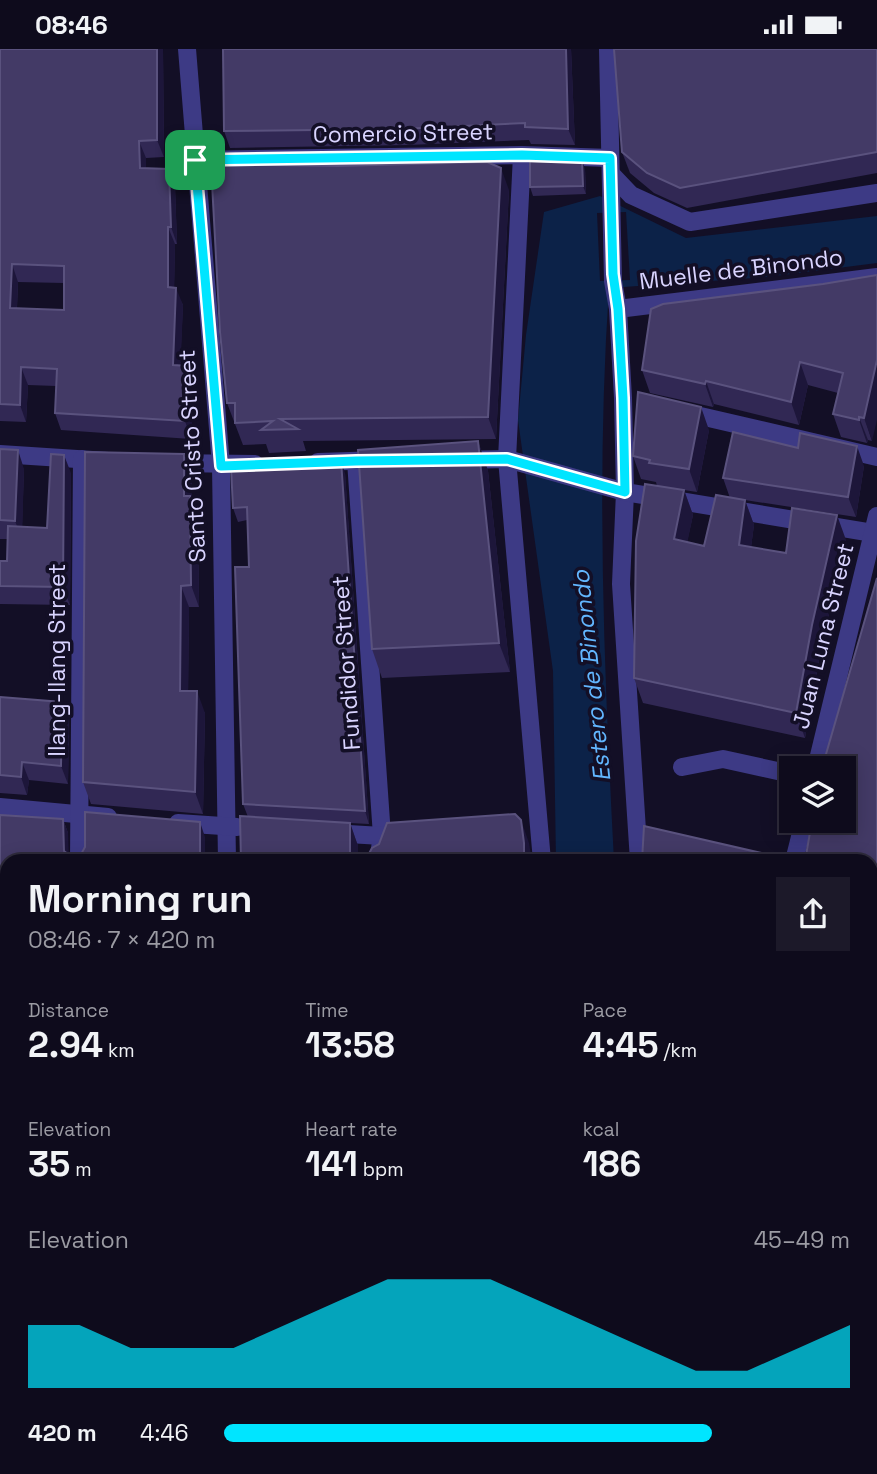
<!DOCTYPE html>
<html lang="en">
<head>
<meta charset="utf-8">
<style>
  body { margin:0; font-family:"Space Grotesk",sans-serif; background:#1c1929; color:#f1f3f6; height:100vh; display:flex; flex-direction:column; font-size:26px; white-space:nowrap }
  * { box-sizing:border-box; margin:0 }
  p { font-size:23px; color:#9b9ba3 }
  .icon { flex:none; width:38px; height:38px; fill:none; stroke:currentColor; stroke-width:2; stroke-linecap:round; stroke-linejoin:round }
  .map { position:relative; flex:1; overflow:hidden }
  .sheet { position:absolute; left:0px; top:805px; width:878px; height:621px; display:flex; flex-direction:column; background:#0e0b1c; border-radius:21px 21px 0 0; box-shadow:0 4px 18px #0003,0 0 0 2px #2e2b3b }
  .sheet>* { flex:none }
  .tools { position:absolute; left:779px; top:707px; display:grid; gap:14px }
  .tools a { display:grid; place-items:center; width:77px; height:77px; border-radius:0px; background:#0e0b1c; box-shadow:0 4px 18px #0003,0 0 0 2px #2e2b3b; font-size:35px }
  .pin { position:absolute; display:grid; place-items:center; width:60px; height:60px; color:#fff; margin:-30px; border-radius:14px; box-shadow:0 4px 10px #0006 }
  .round { display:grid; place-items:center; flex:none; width:74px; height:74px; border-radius:0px; background:#1c1929 }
  .head { display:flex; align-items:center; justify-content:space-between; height:119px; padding:0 28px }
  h1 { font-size:38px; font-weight:700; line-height:52px }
  .metrics { display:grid; grid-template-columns:repeat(3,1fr); gap:10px; height:119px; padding:7px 28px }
  .metrics div { display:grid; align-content:center }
  .metrics b { font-size:35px; font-weight:700 }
  .metrics small { font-size:19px; font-weight:400 }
  .metrics p { font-size:19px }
  .chart { height:196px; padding:14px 28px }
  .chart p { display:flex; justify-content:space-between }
  .chart svg { width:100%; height:126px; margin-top:7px; fill:#00e5ff; opacity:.7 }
  ul { padding:0 28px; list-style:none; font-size:23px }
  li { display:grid; grid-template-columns:112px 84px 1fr; align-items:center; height:52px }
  li i { height:18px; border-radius:9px; background:#00e5ff }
  .status { display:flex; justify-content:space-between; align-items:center; height:49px; padding:0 35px; background:#0e0b1c; direction:ltr }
  .status svg { height:19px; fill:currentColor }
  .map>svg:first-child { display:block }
  .water { fill:#0c2248 }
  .pier { fill:#130f26 }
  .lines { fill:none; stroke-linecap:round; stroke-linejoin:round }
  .minor { stroke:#3d3a85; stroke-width:18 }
  .major { stroke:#c25bff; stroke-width:18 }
  .wall { fill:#312854; fill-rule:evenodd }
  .shaded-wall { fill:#1d163a }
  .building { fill:#433a66; stroke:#5a527e; stroke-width:2; fill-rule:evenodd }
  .route-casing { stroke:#fff; stroke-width:14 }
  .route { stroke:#00e5ff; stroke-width:9 }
  .labels { text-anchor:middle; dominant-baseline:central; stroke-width:7; stroke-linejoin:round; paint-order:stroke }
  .street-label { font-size:23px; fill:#d9d4ff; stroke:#130f26 }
  .water-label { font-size:24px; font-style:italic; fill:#62b6ff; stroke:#130f26 }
</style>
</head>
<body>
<div class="status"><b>08:46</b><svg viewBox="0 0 49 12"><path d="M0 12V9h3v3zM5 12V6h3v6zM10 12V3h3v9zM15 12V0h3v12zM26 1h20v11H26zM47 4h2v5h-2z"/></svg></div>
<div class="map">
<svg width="877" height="1425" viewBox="0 0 877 1425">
  <rect width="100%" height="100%" fill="#130f26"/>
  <!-- water -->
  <path class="water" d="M 600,147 L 686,189 L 877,167 L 877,214 L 767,228 L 609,239 C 596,430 604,621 614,812 L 556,812 L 553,622 L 518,371 L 526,286 L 544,163 Z"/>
  <!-- pier -->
  <path class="pier" d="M 626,163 L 630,231 L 600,232 L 597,164 Z"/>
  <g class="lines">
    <!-- minor -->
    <g class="minor">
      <path d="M 187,0 L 221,417 L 227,812"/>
      <path d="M 608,0 L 613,232 L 618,260 L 623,349 L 625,443 L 621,535 L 639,812"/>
      <path d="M 522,106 L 507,410 L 542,812"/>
      <path d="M 195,111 L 522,106 L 610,109"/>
      <path d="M 612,126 L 631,146 L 690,173 L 877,144"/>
      <path d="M 618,260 L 877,228"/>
      <path d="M 683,363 L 877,408"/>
      <path d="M 0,405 L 108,412"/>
      <path d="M 462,411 L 507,410 L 625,443 L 873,484"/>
      <path d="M 356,412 L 382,787 L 378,812"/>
      <path d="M 318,413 L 381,411"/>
      <path d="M 164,414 L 255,415"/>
      <path d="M 682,718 L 723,710 L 791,725"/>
      <path d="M 816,719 L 877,467"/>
      <path d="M 0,758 L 108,768"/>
      <path d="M 178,774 L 237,778"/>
      <path d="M 331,784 L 382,787 L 405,785"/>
      <path d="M 79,812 L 82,410"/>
      <path d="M 794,812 L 804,772"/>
      <path d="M 233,1425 L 234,1419"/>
      <path d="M 411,1425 L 412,1419"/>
      <path d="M 506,1425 L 507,1419"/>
    </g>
    <!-- major -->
    <g class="major">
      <path d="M 872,1252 L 877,1249"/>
      <path d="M 661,1425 L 662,1419"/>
      <path d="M 800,1425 L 801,1419"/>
    </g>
  </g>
  <!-- wall -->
  <g class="wall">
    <path d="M 0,0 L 163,0 L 164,108 L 146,109 L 146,119 L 169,120 L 175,137 L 177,195 L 175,195 L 174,239 L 183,256 L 180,317 L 188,317 L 194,335 L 191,390 L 61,381 L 55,364 L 56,337 L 28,336 L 26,373 L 0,372 ZM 18,233 L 64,234 L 64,261 L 17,259 Z"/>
    <path d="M 571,0 L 575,96 L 531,95 L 529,91 L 408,96 L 230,99 L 224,82 Z"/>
    <path d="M 877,0 L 877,124 L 687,159 L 654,144 L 630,124 L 622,103 Z"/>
    <path d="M 585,120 L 586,145 L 533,147 L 530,138 Z"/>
    <path d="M 509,141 L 496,390 L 303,392 L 306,402 L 269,404 L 266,395 L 243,396 L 227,354 Z"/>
    <path d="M 823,235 L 872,392 L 868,391 L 867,394 L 841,388 L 833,365 L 838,344 L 808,336 L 799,376 L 714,355 L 713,358 L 650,344 L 642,321 Z"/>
    <path d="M 709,381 L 697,443 L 684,441 L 693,466 L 687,493 L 704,497 L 730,449 L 723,429 L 864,417 L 856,468 L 745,451 L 754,476 L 751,498 L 786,504 L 846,491 L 821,601 L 805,689 L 643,654 L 634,629 L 657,437 L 656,433 L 641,430 L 633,407 Z"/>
    <path d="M 478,392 L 488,422 L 510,623 L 382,629 L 372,600 Z"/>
    <path d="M 0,400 L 24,420 L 22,478 L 47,479 L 71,424 L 70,556 L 0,555 L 0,512 L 7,512 L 7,490 L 0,490 Z"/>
    <path d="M 345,424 L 369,775 L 350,774 L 358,797 L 248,768 L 243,755 L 249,518 L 247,471 L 238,473 L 233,459 Z"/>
    <path d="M 192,427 L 192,453 L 198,469 L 199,558 L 189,558 L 188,642 L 205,664 L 203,765 L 91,755 L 83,733 Z"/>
    <path d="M 877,529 L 877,975 L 872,973 L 872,812 Z"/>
    <path d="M 0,648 L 69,672 L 68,735 L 29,731 L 27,746 L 0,744 Z"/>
    <path d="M 0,766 L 63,770 L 68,784 L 68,806 L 73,809 L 205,788 L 205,812 L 7,812 L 7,1262 L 0,1261 Z"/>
    <path d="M 872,1011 L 877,1011 L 877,1211 L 872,1214 Z"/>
    <path d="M 823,1419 L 872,1419 L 877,1425 L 826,1425 Z"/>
  </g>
  <!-- shaded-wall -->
  <g class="shaded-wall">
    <path d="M 157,0 L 163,0 L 164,108 L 157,91 Z"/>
    <path d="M 566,0 L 571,0 L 575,96 L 568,80 Z"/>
    <path d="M 139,92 L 146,109 L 146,137 L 140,119 Z"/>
    <path d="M 582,111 L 585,120 L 586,145 L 583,137 Z"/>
    <path d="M 501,119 L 509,141 L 496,390 L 488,368 Z"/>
    <path d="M 169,120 L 175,137 L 177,195 L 171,178 Z"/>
    <path d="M 168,178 L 175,195 L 174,256 L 168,238 Z"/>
    <path d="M 12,215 L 18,233 L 16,276 L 10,259 Z"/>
    <path d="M 176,239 L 183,256 L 180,334 L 173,316 Z"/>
    <path d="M 877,311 L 877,371 L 872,392 L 864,369 Z"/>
    <path d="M 800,313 L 808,336 L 799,376 L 791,353 Z"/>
    <path d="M 188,317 L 194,335 L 191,390 L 185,372 Z"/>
    <path d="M 21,318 L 28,336 L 26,373 L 20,356 Z"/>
    <path d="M 706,332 L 714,355 L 713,358 L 705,335 Z"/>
    <path d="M 701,358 L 709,381 L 697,443 L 689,420 Z"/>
    <path d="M 859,368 L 868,391 L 867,394 L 859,371 Z"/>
    <path d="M 478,392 L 488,422 L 510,623 L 499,594 Z"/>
    <path d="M 857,397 L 864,417 L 856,468 L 848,448 Z"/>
    <path d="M 18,401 L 24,420 L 22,490 L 15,472 Z"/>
    <path d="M 184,405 L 192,427 L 192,453 L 198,469 L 199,558 L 191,536 L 184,447 Z"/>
    <path d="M 64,406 L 71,424 L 70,556 L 63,538 Z"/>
    <path d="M 341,411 L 345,424 L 369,775 L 365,762 Z"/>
    <path d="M 684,441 L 693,466 L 683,515 L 674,490 Z"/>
    <path d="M 745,451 L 754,476 L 748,521 L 739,496 Z"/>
    <path d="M 837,466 L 846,491 L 821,601 L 805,689 L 796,664 L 812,576 Z"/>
    <path d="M 181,537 L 189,558 L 188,664 L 180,642 Z"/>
    <path d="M 197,642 L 205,664 L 203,765 L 195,743 Z"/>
    <path d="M 62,653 L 69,672 L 68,735 L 61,717 Z"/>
    <path d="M 22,713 L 29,731 L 27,746 L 21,728 Z"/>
    <path d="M 63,770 L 68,784 L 69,812 L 64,802 Z"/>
    <path d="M 521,771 L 529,794 L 532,812 L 524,812 Z"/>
    <path d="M 200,773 L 205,788 L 205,812 L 200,812 Z"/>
    <path d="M 350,774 L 358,797 L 358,812 L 350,812 Z"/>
    <path d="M 877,894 L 877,950 L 872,935 L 872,916 Z"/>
    <path d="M 195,1419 L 207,1419 L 206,1425 L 194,1425 Z"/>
    <path d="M 388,1419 L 395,1419 L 394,1425 L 387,1425 Z"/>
    <path d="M 614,1419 L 626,1419 L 624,1425 L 612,1425 Z"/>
  </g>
  <!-- building -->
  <g class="building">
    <path d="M 0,0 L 157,0 L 157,91 L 139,92 L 140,119 L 169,120 L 171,178 L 168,178 L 168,238 L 176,239 L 173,316 L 188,317 L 185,372 L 55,364 L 57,320 L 21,318 L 20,356 L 0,355 ZM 12,215 L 64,217 L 64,261 L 10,259 Z"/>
    <path d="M 223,0 L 566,0 L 568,80 L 525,78 L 525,74 L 401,80 L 224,82 Z"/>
    <path d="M 614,0 L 877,0 L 877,103 L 680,139 L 647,124 L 622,103 Z"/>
    <path d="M 530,109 L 582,111 L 583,137 L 530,138 Z"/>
    <path d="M 487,113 L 501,119 L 488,368 L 280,370 L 298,380 L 261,381 L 273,372 L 235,374 L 235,354 L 227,354 L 220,283 L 211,115 L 338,117 Z"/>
    <path d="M 877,226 L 877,311 L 864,369 L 859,368 L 859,371 L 833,365 L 843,324 L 800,313 L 791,353 L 706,332 L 705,335 L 642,321 L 651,260 L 663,255 L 823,235 Z"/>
    <path d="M 638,343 L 701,358 L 689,420 L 649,414 L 650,411 L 633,407 Z"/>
    <path d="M 733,383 L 798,399 L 800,384 L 857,397 L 848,448 L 723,429 Z"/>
    <path d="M 478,392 L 499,594 L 372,600 L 358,401 Z"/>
    <path d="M 0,400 L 18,401 L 15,472 L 0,471 Z"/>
    <path d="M 85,403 L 184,405 L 184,447 L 190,447 L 191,536 L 181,537 L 180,642 L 197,642 L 195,743 L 83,733 Z"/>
    <path d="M 51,405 L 64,406 L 63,538 L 0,537 L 0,512 L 7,512 L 8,477 L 47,479 Z"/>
    <path d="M 341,411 L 365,762 L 243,755 L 235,518 L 249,518 L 247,458 L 233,459 L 231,418 L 235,415 Z"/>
    <path d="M 645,435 L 684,441 L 674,490 L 704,497 L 716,446 L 745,451 L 739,496 L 786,504 L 792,459 L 837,466 L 812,576 L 796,664 L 634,629 L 636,492 Z"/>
    <path d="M 877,529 L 877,894 L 872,916 L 872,812 L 805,812 L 812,772 L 844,772 L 844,719 L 822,719 Z"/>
    <path d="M 0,648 L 62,653 L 61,717 L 22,713 L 21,728 L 0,726 Z"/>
    <path d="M 85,763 L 200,773 L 200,812 L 7,812 L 7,1248 L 0,1247 L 0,766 L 63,770 L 64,802 L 73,809 L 80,807 L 85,798 Z"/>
    <path d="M 515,765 L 521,771 L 524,794 L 524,812 L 365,812 L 372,799 L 379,795 L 387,774 Z"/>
    <path d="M 240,767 L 350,774 L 350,812 L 241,812 Z"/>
    <path d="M 644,777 L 770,806 L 768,812 L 642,812 Z"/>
    <path d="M 872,928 L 877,930 L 877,952 L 872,950 Z"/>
    <path d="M 872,1011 L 877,1011 L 877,1179 L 872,1182 Z"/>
    <path d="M 877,1276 L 877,1425 L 858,1425 L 837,1419 L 872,1419 L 872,1280 Z"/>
    <path d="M 0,1281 L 7,1282 L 7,1419 L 195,1419 L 194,1425 L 0,1425 Z"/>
    <path d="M 250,1419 L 388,1419 L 387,1425 L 249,1425 Z"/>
    <path d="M 516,1419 L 614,1419 L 612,1425 L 514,1425 Z"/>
  </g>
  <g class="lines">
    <defs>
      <path id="route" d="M 522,106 L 610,109 L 613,225 L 618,260 L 623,349 L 625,443 L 507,410 L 356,412 L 221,417 L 195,111 Z"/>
    </defs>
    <!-- route casing -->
    <use href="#route" class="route-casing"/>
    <!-- route -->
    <use href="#route" class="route"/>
  </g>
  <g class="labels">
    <!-- street labels -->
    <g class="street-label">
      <text transform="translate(403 84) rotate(-1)">Comercio Street</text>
      <text transform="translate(741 220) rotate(-7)">Muelle de Binondo</text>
      <text transform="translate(192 407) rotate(-93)">Santo Cristo Street</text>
      <text transform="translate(823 587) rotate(-76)">Juan Luna Street</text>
      <text transform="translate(57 611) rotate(-90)">Ilang-Ilang Street</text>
      <text transform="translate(346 614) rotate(-94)">Fundidor Street</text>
    </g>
    <!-- water labels -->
    <g class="water-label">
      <text transform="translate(591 627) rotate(-96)">Estero de Binondo</text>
    </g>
  </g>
</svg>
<div class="tools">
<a><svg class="icon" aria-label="layers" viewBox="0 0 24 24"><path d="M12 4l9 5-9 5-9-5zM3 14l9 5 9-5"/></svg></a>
</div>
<div class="pin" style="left:195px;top:111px;background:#1e9e55"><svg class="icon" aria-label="arrive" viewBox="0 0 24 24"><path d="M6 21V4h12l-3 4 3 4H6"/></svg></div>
<section class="sheet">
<div class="head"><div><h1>Morning run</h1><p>08:46 · 7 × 420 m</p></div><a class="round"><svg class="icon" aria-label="share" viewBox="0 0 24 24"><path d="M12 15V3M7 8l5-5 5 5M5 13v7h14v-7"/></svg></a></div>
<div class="metrics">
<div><p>Distance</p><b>2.94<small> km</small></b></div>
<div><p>Time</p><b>13:58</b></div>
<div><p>Pace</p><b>4:45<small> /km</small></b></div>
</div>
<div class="metrics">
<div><p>Elevation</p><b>35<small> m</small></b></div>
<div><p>Heart rate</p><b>141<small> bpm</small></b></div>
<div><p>kcal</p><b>186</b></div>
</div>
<div class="chart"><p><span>Elevation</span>45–49 m</p>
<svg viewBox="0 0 160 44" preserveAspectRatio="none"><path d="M0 44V22L10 22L20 30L30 30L40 30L50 22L60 14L70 6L80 6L90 6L100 14L110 22L120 30L130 38L140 38L150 30L160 22V44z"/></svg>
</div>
<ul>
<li><b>420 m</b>4:46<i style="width:78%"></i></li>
</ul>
</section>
</div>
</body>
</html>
